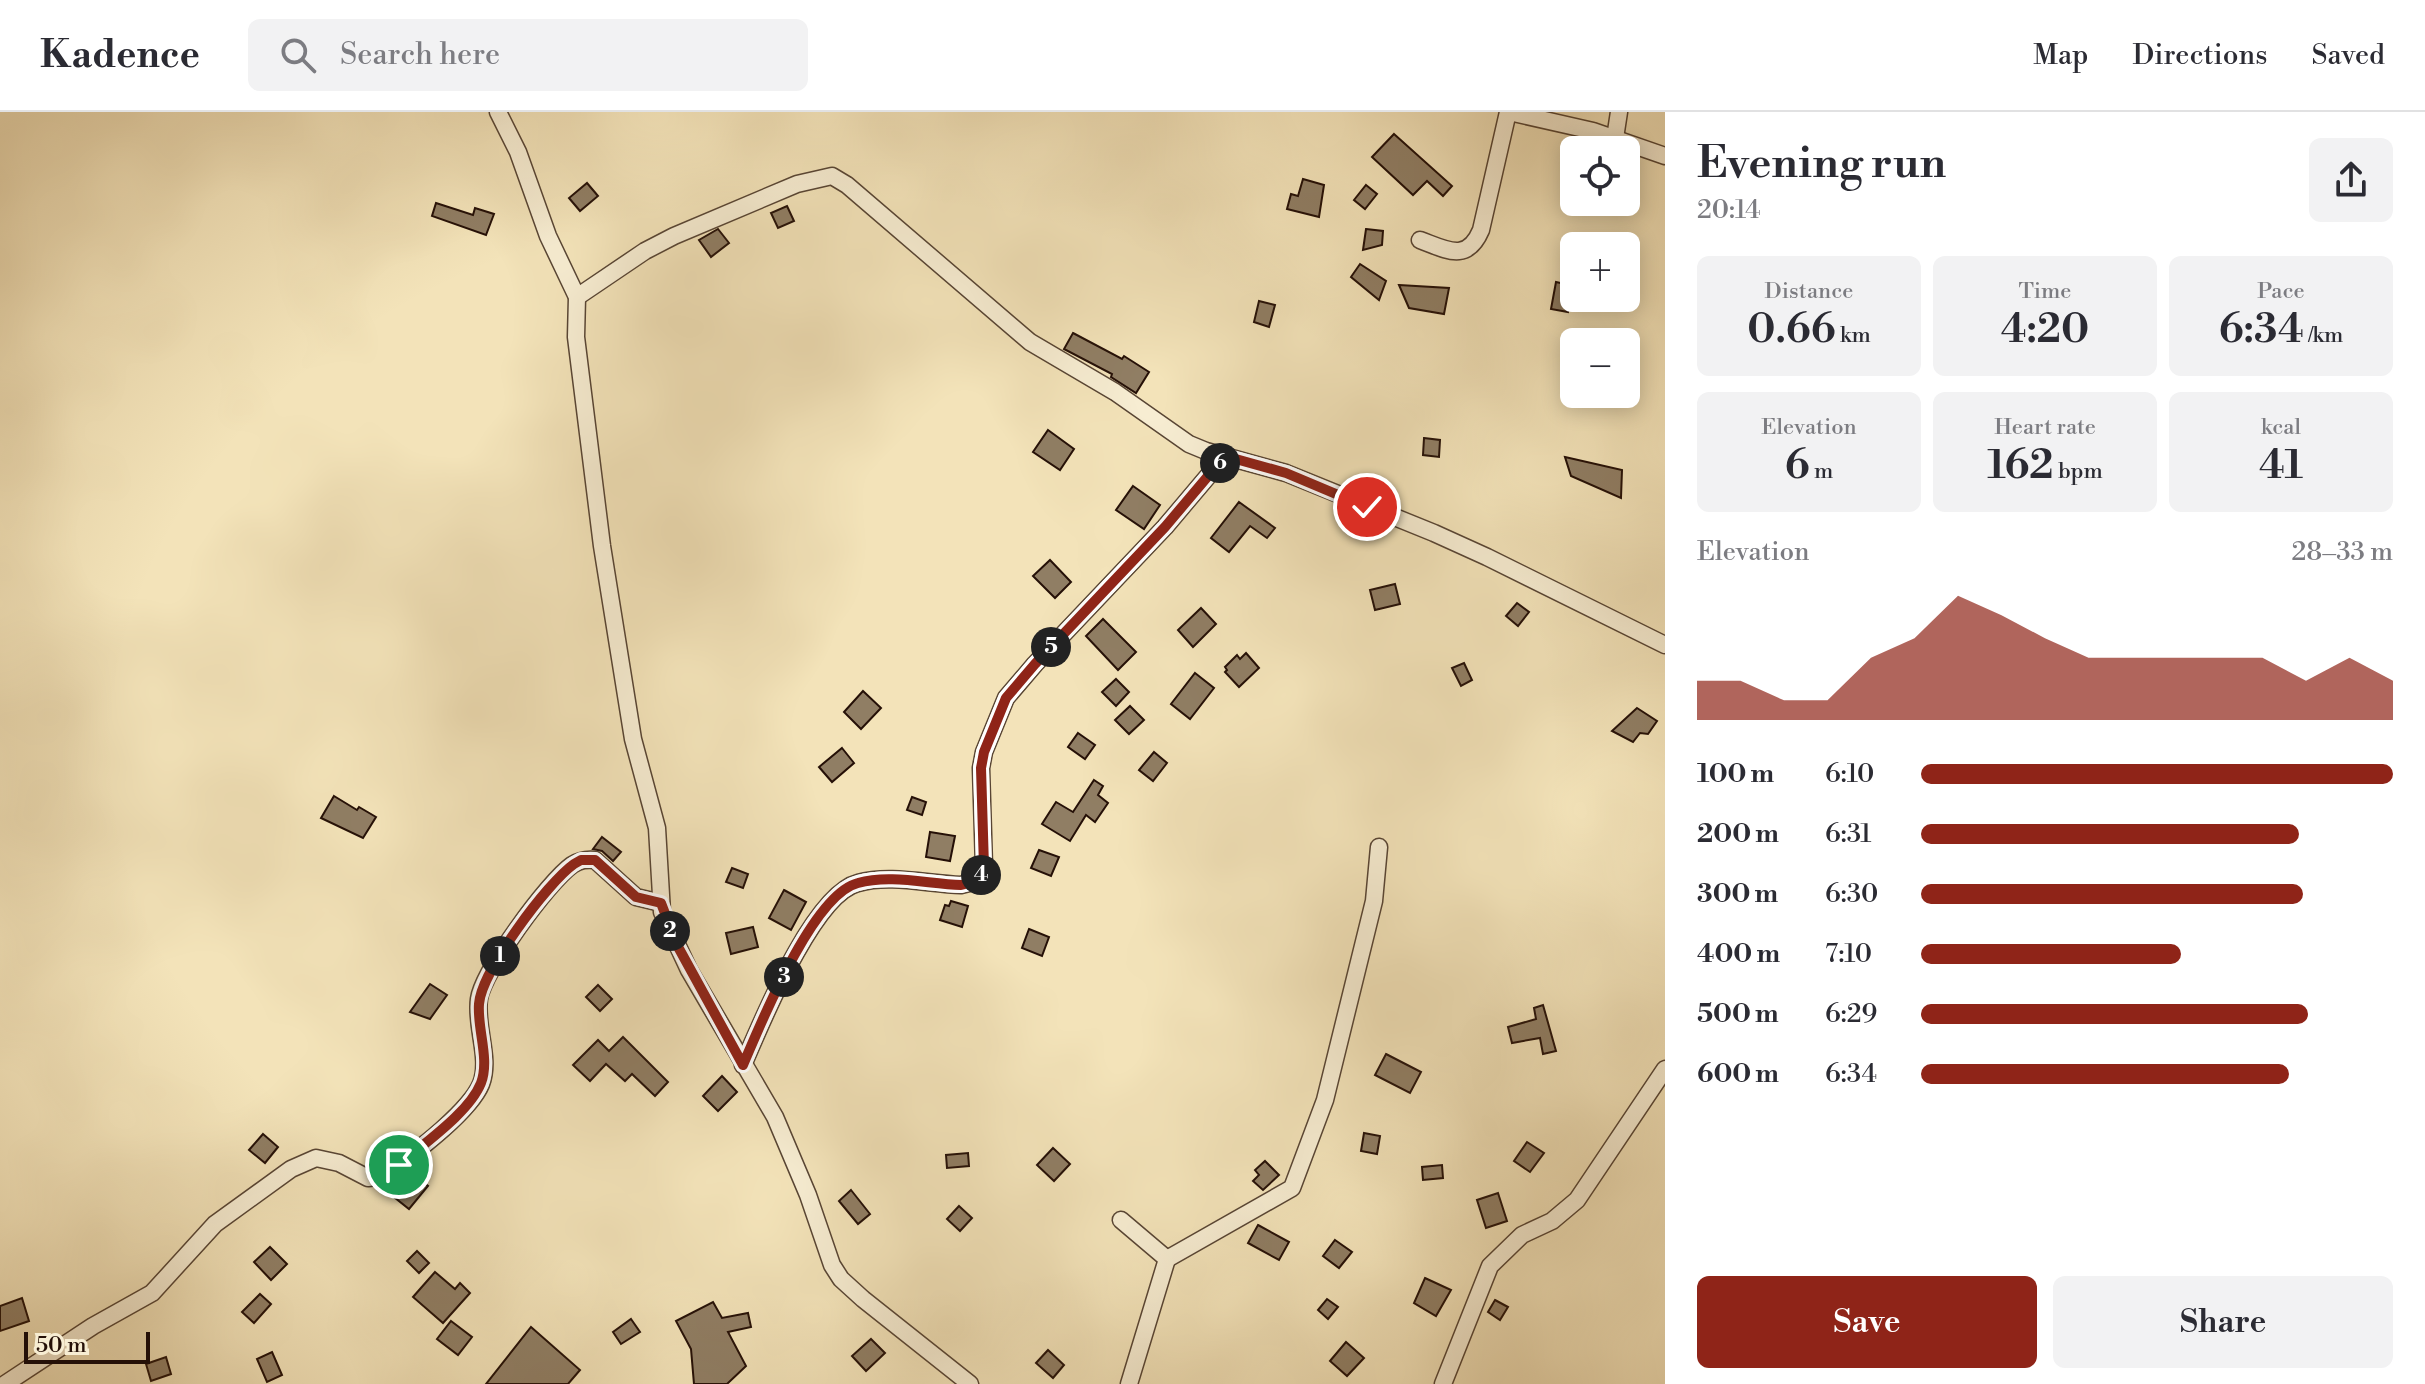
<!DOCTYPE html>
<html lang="en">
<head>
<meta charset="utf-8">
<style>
  body { margin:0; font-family:"Libre Bodoni",serif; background:#f2f2f3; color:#2b2b33; height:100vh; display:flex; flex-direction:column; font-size:30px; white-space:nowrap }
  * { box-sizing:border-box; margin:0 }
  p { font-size:26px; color:#7c7c81 }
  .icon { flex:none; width:44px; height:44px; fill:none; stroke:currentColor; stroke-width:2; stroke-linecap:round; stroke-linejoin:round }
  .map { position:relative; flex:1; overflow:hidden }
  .sheet { display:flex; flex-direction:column; background:#fff; width:760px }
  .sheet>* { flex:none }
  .fabs { position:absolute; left:1560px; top:24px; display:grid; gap:16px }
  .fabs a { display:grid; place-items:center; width:80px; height:80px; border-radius:12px; background:#fff; box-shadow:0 4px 20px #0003; font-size:40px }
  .scale { position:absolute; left:24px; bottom:20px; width:126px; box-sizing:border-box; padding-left:8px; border:4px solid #251007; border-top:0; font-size:22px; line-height:28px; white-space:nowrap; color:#251007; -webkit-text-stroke:6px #f7edd2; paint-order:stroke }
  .pin { position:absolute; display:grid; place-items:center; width:68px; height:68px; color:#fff; margin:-34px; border:4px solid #fff; border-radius:50%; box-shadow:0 2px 8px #0007 }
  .km { position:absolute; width:40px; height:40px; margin:-20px; border-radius:50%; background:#222; color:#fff; font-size:22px; line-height:40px; text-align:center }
  .round { display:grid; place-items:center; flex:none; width:84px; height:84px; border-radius:12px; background:#f2f2f3 }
  .summary { display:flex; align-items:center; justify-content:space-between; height:136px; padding:0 32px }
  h1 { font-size:44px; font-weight:600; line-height:60px }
  .stats { display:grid; grid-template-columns:repeat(3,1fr); gap:12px; height:136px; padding:8px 32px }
  .stats div { display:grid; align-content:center; border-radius:12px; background:#f2f2f3; text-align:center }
  .stats b { font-size:40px; font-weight:600 }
  .stats small { font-size:22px; font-weight:400 }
  .stats p { font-size:22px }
  .chart { height:224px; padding:16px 32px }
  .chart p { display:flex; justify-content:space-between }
  .chart svg { width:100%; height:144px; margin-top:8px; fill:#8f2418; opacity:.7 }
  .action { display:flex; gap:16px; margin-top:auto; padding:16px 32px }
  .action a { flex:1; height:92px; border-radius:12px; background:#8f2418; color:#fff; font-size:32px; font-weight:600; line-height:92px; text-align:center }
  .action a+a { background:#f2f2f3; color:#2b2b33 }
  ul { padding:0 32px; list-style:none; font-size:26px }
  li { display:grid; grid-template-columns:128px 96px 1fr; align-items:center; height:60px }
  li i { height:20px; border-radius:10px; background:#8f2418 }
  header { display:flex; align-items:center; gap:48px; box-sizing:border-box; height:112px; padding:0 40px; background:#fff; border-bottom:2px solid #e1e1e2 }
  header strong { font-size:38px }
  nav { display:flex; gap:44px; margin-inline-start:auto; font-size:28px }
  .search { width:560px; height:72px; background:#f2f2f3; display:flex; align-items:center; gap:20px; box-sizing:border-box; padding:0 28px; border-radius:12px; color:#7c7c81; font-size:30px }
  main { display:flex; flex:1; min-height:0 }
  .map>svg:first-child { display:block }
  .building { fill:#907e64; stroke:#251007; stroke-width:2 }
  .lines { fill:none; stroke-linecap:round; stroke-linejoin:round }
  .street-casing { stroke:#584534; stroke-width:19 }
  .street { stroke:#f7edd2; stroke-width:16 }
  .route-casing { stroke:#fff; stroke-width:16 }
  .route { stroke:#8f2418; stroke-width:10 }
</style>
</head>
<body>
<header>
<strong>Kadence</strong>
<div class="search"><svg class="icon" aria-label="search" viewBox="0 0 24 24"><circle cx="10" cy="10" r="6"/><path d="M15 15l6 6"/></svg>Search here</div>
<nav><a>Map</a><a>Directions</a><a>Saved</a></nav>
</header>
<main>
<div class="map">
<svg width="1665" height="1272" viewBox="0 0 1665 1272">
  <rect width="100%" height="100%" fill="#f3e3b9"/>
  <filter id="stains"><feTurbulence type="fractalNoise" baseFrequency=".0025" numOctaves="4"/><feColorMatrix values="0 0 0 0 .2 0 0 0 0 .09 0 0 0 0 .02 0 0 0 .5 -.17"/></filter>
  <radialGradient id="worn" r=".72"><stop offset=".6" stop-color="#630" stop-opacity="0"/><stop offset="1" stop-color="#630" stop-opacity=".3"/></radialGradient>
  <!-- building -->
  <g class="building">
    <path d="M 1394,22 L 1452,74 L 1443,84 L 1427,69 L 1413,83 L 1372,45 Z"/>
    <path d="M 1303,67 L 1324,73 L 1319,105 L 1287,97 L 1291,82 L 1298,84 Z"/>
    <path d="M 587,71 L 598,84 L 580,99 L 569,86 Z"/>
    <path d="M 1366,73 L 1377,82 L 1365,97 L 1354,88 Z"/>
    <path d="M 436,91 L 473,103 L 475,96 L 494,102 L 486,123 L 432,104 Z"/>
    <path d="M 787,94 L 794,109 L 778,116 L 771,101 Z"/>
    <path d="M 718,117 L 729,131 L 711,145 L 699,128 Z"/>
    <path d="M 1366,117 L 1383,119 L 1382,133 L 1363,138 Z"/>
    <path d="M 1360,152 L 1386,169 L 1379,188 L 1351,165 Z"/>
    <path d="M 1556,170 L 1574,174 L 1574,188 L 1570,188 L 1568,200 L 1551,197 Z"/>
    <path d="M 1399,173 L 1449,176 L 1444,202 L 1409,196 Z"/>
    <path d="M 1259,189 L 1275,193 L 1269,215 L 1254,210 Z"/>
    <path d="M 1073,221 L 1122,247 L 1124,244 L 1149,260 L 1136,281 L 1111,265 L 1112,262 L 1064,237 Z"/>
    <path d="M 1048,318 L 1074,337 L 1060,358 L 1033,340 Z"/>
    <path d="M 1424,326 L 1440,328 L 1439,345 L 1423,343 Z"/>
    <path d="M 1565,345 L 1622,358 L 1621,386 L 1571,364 Z"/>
    <path d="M 1133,374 L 1160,393 L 1144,417 L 1116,398 Z"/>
    <path d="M 1239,390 L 1275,416 L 1267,426 L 1250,414 L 1229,440 L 1211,426 Z"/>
    <path d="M 1050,448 L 1071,470 L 1055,486 L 1033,464 Z"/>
    <path d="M 1395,472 L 1400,492 L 1375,498 L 1370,478 Z"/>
    <path d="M 1517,491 L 1529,500 L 1518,514 L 1506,504 Z"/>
    <path d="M 1201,496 L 1216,512 L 1193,535 L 1178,518 Z"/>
    <path d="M 1103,507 L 1136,540 L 1118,558 L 1086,524 Z"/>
    <path d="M 1246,541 L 1259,556 L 1239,575 L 1225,560 L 1227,558 L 1225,555 L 1237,543 L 1240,547 Z"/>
    <path d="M 1464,551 L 1472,568 L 1461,574 L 1452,556 Z"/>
    <path d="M 1195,561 L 1214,576 L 1190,607 L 1171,592 Z"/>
    <path d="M 1116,567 L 1129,580 L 1116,594 L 1102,580 Z"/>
    <path d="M 863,579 L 881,596 L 861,617 L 844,600 Z"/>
    <path d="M 1130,594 L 1144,608 L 1129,622 L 1115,608 Z"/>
    <path d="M 1637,596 L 1657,609 L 1648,622 L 1640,621 L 1633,630 L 1612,619 Z"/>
    <path d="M 1078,621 L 1095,633 L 1085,647 L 1068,635 Z"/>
    <path d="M 842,636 L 854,651 L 832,670 L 819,655 Z"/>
    <path d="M 1154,640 L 1167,651 L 1153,669 L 1139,658 Z"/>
    <path d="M 1094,668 L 1103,674 L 1098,683 L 1108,691 L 1095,710 L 1086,703 L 1070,729 L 1042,712 L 1056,690 L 1073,700 Z"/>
    <path d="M 334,684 L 357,698 L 359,695 L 376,705 L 363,726 L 321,706 Z"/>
    <path d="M 912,685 L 926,690 L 922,703 L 907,698 Z"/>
    <path d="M 930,720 L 955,724 L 950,749 L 926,745 Z"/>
    <path d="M 602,725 L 621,740 L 613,749 L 602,739 L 593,737 Z"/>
    <path d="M 1039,738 L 1059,745 L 1051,764 L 1031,756 Z"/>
    <path d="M 732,756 L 748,762 L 743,776 L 726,770 Z"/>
    <path d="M 784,778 L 806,790 L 791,818 L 769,806 Z"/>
    <path d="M 951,789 L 968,794 L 962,815 L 940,808 L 945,793 L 949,794 Z"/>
    <path d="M 753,815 L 758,835 L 731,842 L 726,821 Z"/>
    <path d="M 1029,817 L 1049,825 L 1042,844 L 1022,836 Z"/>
    <path d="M 430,872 L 447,883 L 430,907 L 410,900 Z"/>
    <path d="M 598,873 L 612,887 L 600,899 L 586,885 Z"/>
    <path d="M 1543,893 L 1556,939 L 1543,942 L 1540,926 L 1512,931 L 1508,915 L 1536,907 L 1534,896 Z"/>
    <path d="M 623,925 L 668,970 L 655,984 L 632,962 L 625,969 L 606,952 L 590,969 L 573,953 L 598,928 L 609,939 Z"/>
    <path d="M 1386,942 L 1421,960 L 1410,981 L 1375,963 Z"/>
    <path d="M 722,964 L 737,980 L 718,999 L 703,984 Z"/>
    <path d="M 1364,1021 L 1380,1024 L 1377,1042 L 1361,1039 Z"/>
    <path d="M 263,1022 L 278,1035 L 265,1051 L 249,1038 Z"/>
    <path d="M 1527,1030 L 1544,1041 L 1530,1060 L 1514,1049 Z"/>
    <path d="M 1053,1036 L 1070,1052 L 1054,1069 L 1037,1053 Z"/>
    <path d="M 968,1041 L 969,1054 L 947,1056 L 946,1043 Z"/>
    <path d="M 1265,1049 L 1279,1063 L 1263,1078 L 1253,1069 L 1259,1063 L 1255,1058 Z"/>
    <path d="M 1442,1053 L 1443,1066 L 1423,1068 L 1422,1055 Z"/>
    <path d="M 413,1062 L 428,1074 L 409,1097 L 394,1085 Z"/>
    <path d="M 851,1078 L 870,1102 L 858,1112 L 839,1089 Z"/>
    <path d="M 1498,1081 L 1507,1109 L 1486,1116 L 1477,1088 Z"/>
    <path d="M 959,1094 L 972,1106 L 960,1119 L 947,1107 Z"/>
    <path d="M 1258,1113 L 1289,1130 L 1279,1148 L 1248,1131 Z"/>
    <path d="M 1335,1128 L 1352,1140 L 1339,1156 L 1323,1144 Z"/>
    <path d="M 270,1135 L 287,1152 L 271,1168 L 254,1150 Z"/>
    <path d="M 417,1139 L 429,1151 L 419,1161 L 407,1149 Z"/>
    <path d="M 435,1160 L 455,1177 L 460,1171 L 470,1181 L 443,1211 L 413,1185 Z"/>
    <path d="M 1425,1166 L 1451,1178 L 1436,1204 L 1414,1191 Z"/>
    <path d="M 260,1182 L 271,1192 L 254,1211 L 242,1200 Z"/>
    <path d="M 22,1186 L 29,1209 L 0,1219 L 0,1194 Z"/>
    <path d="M 1327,1187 L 1338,1195 L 1328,1207 L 1318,1198 Z"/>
    <path d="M 1495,1188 L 1508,1195 L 1500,1208 L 1488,1200 Z"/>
    <path d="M 713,1190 L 722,1206 L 748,1201 L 751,1215 L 728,1220 L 746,1254 L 727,1272 L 694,1272 L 691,1237 L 676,1209 Z"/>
    <path d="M 631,1207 L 640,1220 L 621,1232 L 613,1220 Z"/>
    <path d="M 451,1209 L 472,1225 L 458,1243 L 437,1227 Z"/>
    <path d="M 531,1215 L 580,1258 L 568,1272 L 486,1272 Z"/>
    <path d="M 871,1227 L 885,1241 L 866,1259 L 852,1244 Z"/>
    <path d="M 1346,1230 L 1364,1246 L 1347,1264 L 1330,1249 Z"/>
    <path d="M 1048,1238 L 1064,1253 L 1053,1266 L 1036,1251 Z"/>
    <path d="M 272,1240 L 282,1263 L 267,1270 L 257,1247 Z"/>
    <path d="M 166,1245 L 171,1262 L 151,1269 L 146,1252 Z"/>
  </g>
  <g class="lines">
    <defs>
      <g id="street">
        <path d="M 498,0 L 518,40 L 548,124 L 577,185 L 576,225 L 602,434 L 633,627 L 657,716 L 662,800 L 689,858 L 775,1005 L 808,1083 L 832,1153 L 841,1167 L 863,1187 L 970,1272"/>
        <path d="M 1509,0 L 1593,19 L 1665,44"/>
        <path d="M 1615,26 L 1619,0"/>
        <path d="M 1420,128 C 1447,138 1467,151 1481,118 L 1508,0"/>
        <path d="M 577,185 L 645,139 L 674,124 L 797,72 L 832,64 L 847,73 L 1030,230 L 1115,280 L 1189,332 L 1206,339 L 1286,361 L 1434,421 L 1487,445 L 1665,533"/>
        <path d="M 743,953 C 761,912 813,782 858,771 C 890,762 928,772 961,773 L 973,770 L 980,764 L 984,755 L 981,656 L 984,640 L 1006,586 L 1035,552 L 1165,415 L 1225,344"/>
        <path d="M 1121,1108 L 1167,1147 L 1129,1272"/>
        <path d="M 1167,1147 L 1292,1076 L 1325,988 L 1374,789 L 1379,735"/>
        <path d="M 5,1272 L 93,1214 L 152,1181 L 215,1112 L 291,1057 L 316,1046 L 339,1051 L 368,1066 L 384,1064 C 410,1044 469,1001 481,972 C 491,946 475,915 479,887 C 483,859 548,770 572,753 C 580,748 586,747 595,748 L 636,785 L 661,791"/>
        <path d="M 1443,1272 L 1490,1154 L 1522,1123 L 1552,1109 L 1577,1088 L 1665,957"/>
      </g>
    </defs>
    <!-- street casing -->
    <use href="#street" class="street-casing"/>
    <!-- street -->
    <use href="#street" class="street"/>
  </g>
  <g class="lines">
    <defs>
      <path id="route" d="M 399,1053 C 423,1032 469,1001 481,971 C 490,947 477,917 479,892 C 481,860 547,771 574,752 L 581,748 L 595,748 L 636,785 L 661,791 L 677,833 L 743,953 C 761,911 813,782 858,771 C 890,762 928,772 961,773 L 973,770 L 980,764 L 984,755 L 981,656 L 984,640 L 1006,586 L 1035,552 L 1165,415 L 1225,344 L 1286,361 L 1367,395"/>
    </defs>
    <!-- route casing -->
    <use href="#route" class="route-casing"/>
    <!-- route -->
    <use href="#route" class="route"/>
  </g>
  <rect width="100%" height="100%" filter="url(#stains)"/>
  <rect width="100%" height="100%" fill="url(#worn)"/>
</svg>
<div class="fabs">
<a><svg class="icon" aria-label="locate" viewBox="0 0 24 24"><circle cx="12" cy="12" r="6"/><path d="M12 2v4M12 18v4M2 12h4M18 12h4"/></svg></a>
<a>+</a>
<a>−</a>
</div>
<div class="scale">50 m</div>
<div class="pin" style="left:399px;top:1053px;background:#1e9e55"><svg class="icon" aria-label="arrive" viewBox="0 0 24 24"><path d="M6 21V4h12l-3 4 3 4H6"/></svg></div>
<div class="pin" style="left:1367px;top:395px;background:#d93025"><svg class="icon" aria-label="check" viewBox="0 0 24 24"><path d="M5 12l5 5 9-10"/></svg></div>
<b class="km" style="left:500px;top:844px">1</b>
<b class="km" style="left:670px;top:819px">2</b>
<b class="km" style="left:784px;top:865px">3</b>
<b class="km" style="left:981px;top:763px">4</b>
<b class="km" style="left:1051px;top:535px">5</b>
<b class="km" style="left:1220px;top:351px">6</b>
</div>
<section class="sheet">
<div class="summary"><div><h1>Evening run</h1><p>20:14</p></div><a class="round"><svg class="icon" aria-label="share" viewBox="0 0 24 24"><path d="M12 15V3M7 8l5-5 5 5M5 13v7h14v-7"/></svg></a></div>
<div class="stats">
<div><p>Distance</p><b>0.66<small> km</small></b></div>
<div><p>Time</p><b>4:20</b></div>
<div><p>Pace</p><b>6:34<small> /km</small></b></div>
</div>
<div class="stats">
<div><p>Elevation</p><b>6<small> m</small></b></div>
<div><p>Heart rate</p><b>162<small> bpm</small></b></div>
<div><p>kcal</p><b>41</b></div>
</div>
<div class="chart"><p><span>Elevation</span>28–33 m</p>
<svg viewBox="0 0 160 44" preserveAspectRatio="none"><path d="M0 44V32L10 32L20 38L30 38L40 25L50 19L60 6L70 12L80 19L90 25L100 25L110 25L120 25L130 25L140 32L150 25L160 32V44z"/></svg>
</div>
<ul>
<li><b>100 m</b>6:10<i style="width:100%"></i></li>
<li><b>200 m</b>6:31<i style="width:80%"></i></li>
<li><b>300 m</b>6:30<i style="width:81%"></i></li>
<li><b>400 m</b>7:10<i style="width:55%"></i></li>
<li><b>500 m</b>6:29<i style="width:82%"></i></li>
<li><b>600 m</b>6:34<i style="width:78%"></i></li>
</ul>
<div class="action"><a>Save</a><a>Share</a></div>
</section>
</main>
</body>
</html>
